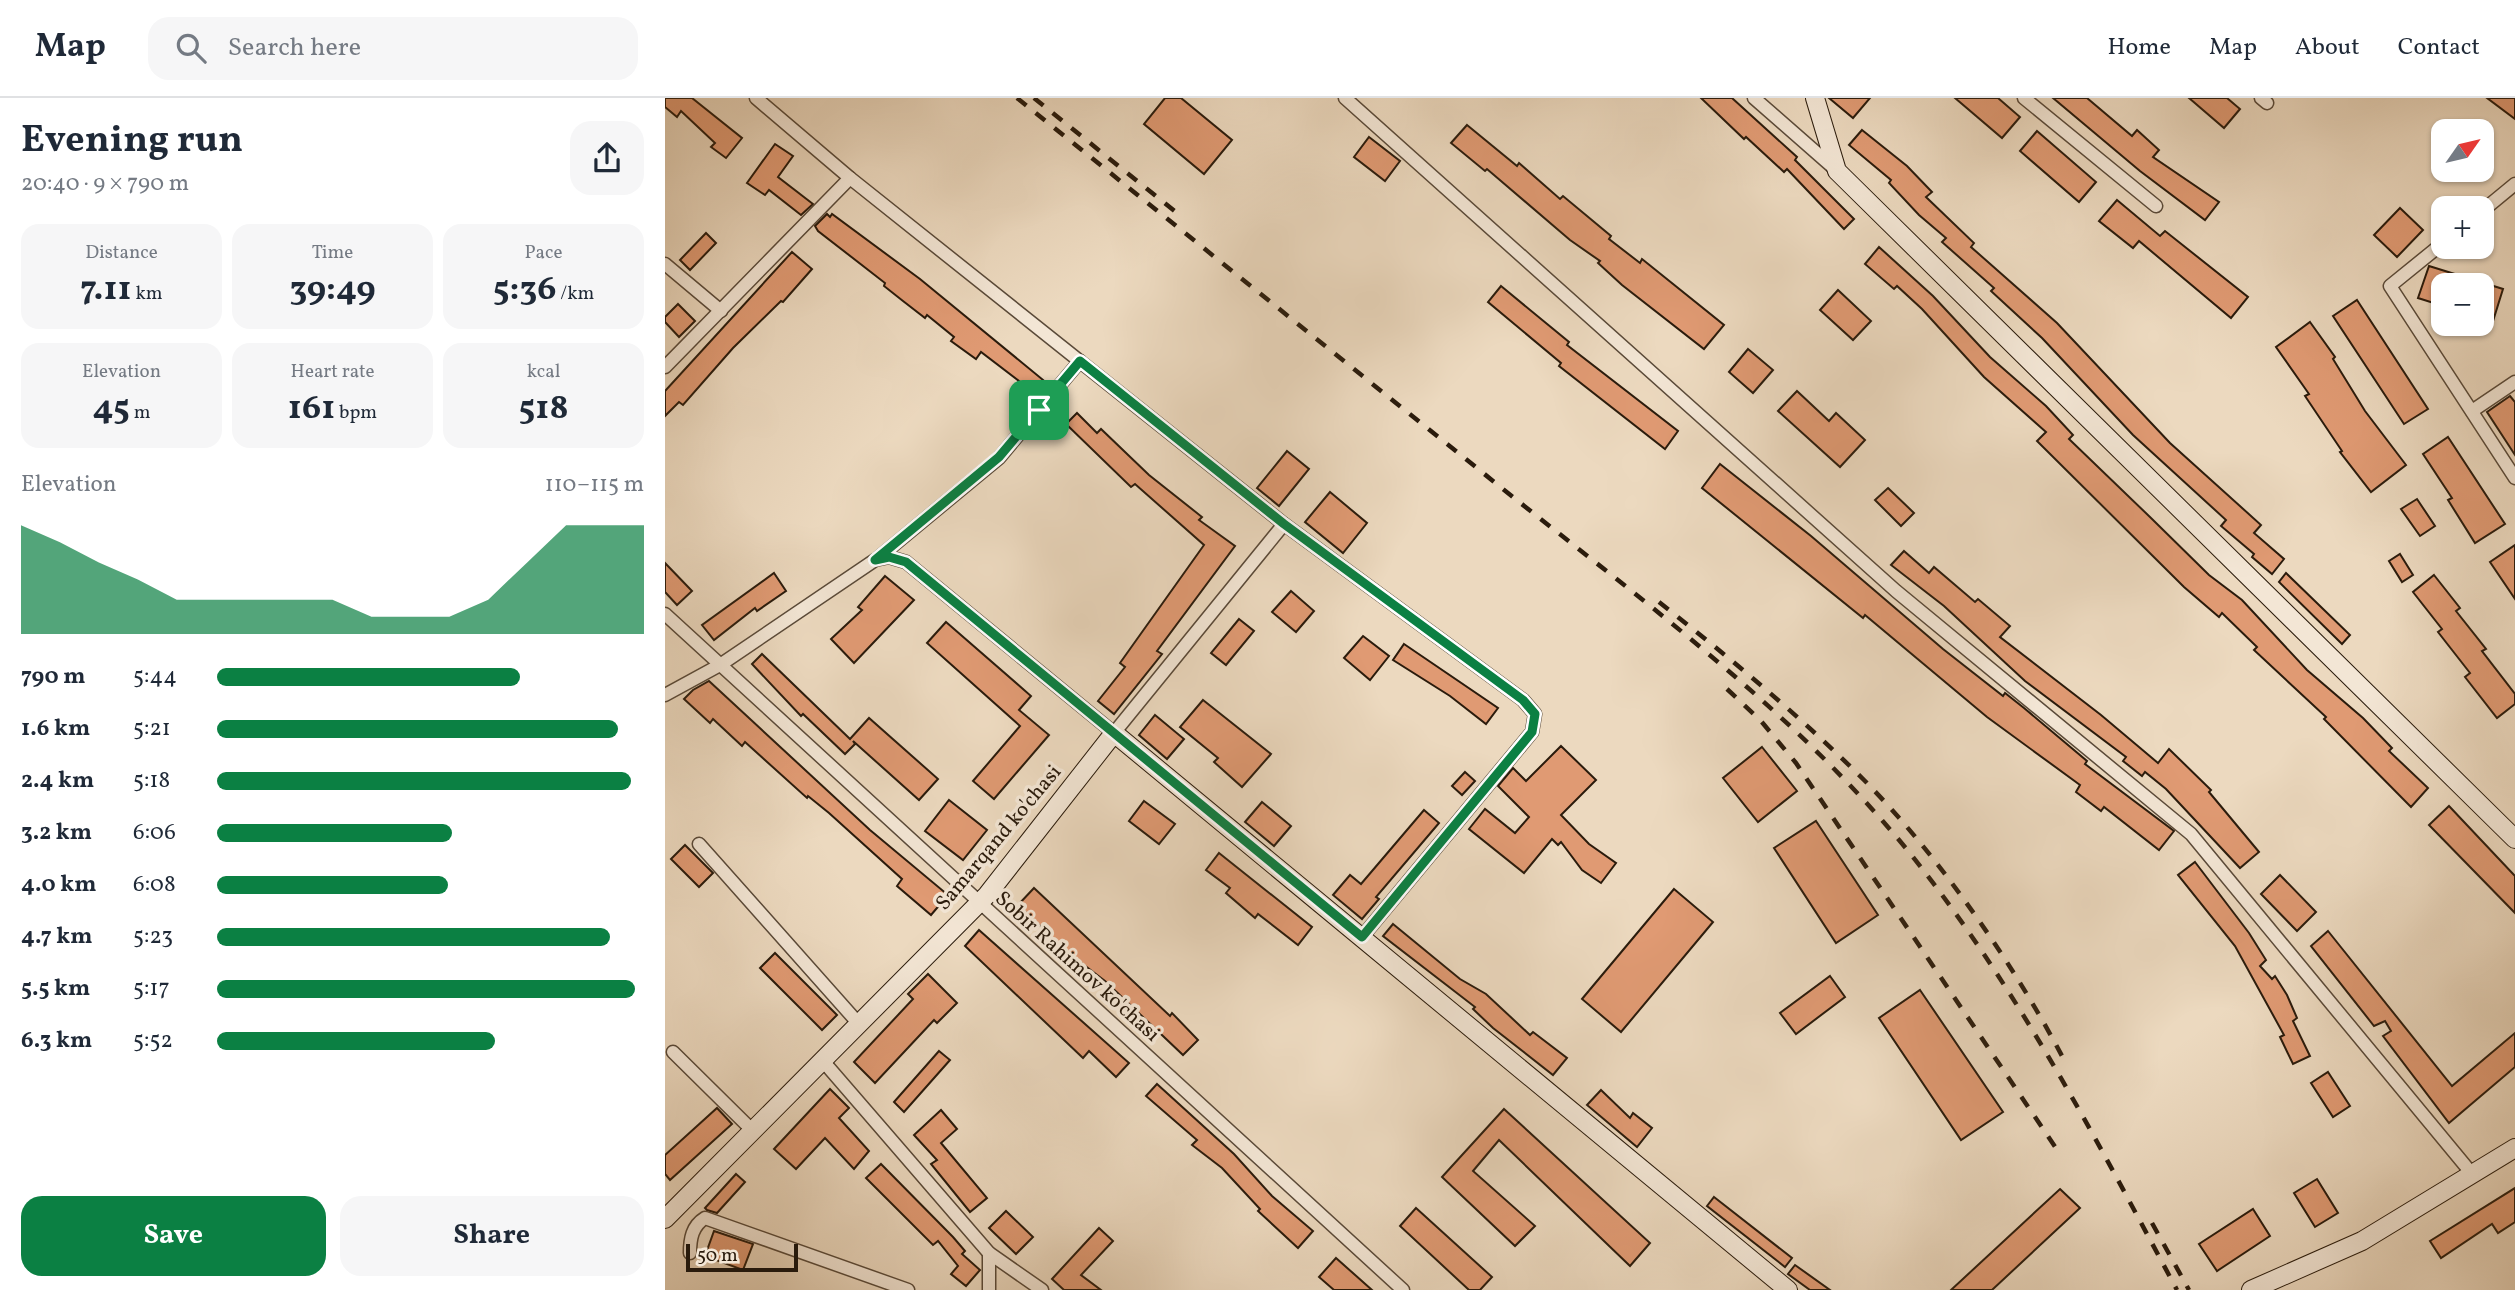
<!DOCTYPE html>
<html lang="en">
<head>
<meta charset="utf-8">
<style>
  body { margin:0; font-family:Vollkorn,serif; background:#f6f6f7; color:#1f2937; height:100vh; display:flex; flex-direction:column; font-size:26px; white-space:nowrap }
  * { box-sizing:border-box; margin:0 }
  p { font-size:23px; color:#747a83 }
  .icon { flex:none; width:38px; height:38px; fill:none; stroke:currentColor; stroke-width:2; stroke-linecap:round; stroke-linejoin:round }
  .map { position:relative; flex:1; overflow:hidden }
  .panel { display:flex; flex-direction:column; background:#fff; width:665px }
  .panel>* { flex:none }
  .needle { width:46px; rotate:56deg }
  .controls { position:absolute; left:1766px; top:21px; display:grid; gap:14px }
  .controls a { display:grid; place-items:center; width:63px; height:63px; border-radius:14px; background:#fff; box-shadow:0 2px 5px #0004; font-size:35px }
  .scale { position:absolute; left:21px; bottom:18px; width:112px; box-sizing:border-box; padding-left:7px; border:4px solid #2a1b0c; border-top:0; font-size:19px; line-height:24px; white-space:nowrap; color:#2a1b0c; -webkit-text-stroke:5px #f3e6d5; paint-order:stroke }
  .pin { position:absolute; display:grid; place-items:center; width:60px; height:60px; color:#fff; margin:-30px; border-radius:14px; box-shadow:0 4px 10px #0006 }
  .round { display:grid; place-items:center; flex:none; width:74px; height:74px; border-radius:21px; background:#f6f6f7 }
  .overview { display:flex; align-items:center; justify-content:space-between; height:119px; padding:0 21px }
  h1 { font-size:38px; font-weight:700; line-height:52px }
  .stats { display:grid; grid-template-columns:repeat(3,1fr); gap:10px; height:119px; padding:7px 21px }
  .stats div { display:grid; align-content:center; border-radius:18px; background:#f6f6f7; text-align:center }
  .stats b { font-size:35px; font-weight:700 }
  .stats small { font-size:19px; font-weight:400 }
  .stats p { font-size:19px }
  .chart { height:196px; padding:14px 21px }
  .chart p { display:flex; justify-content:space-between }
  .chart svg { width:100%; height:126px; margin-top:7px; fill:#0b8043; opacity:.7 }
  .primary-button { display:flex; gap:14px; margin-top:auto; padding:14px 21px }
  .primary-button a { flex:1; height:80px; border-radius:21px; background:#0b8043; color:#fff; font-size:28px; font-weight:700; line-height:80px; text-align:center }
  .primary-button a+a { background:#f6f6f7; color:#1f2937 }
  ul { padding:0 21px; list-style:none; font-size:23px }
  li { display:grid; grid-template-columns:112px 84px 1fr; align-items:center; height:52px }
  li i { height:18px; border-radius:9px; background:#0b8043 }
  header { display:flex; align-items:center; gap:42px; box-sizing:border-box; height:98px; padding:0 35px; background:#fff; border-bottom:2px solid #e0e1e3 }
  header strong { font-size:33px }
  nav { display:flex; gap:38px; margin-inline-start:auto; font-size:24px }
  .search { width:490px; height:63px; background:#f6f6f7; display:flex; align-items:center; gap:18px; box-sizing:border-box; padding:0 24px; border-radius:21px; color:#747a83; font-size:26px }
  main { display:flex; flex:1; min-height:0 }
  .map>svg:first-child { display:block }
  .building { fill:#e09a73; stroke:#2a1b0c; stroke-width:2 }
  .lines { fill:none; stroke-linecap:round; stroke-linejoin:round }
  .street-casing { stroke:#5a4a39; stroke-width:15 }
  .secondary-casing { stroke:#2a1b0c; stroke-width:20 }
  .street { stroke:#f3e6d5; stroke-width:12 }
  .secondary { stroke:#f3e6d5; stroke-width:18 }
  .rail { stroke:#2a1b0c; stroke-width:4.5; stroke-dasharray:12 12; stroke-linecap:butt }
  .route-casing { stroke:#fff; stroke-width:14 }
  .route { stroke:#0b8043; stroke-width:9 }
  .labels { text-anchor:middle; dominant-baseline:central; stroke-width:7; stroke-linejoin:round; paint-order:stroke }
  .street-label { font-size:21px; fill:#2a1b0c; stroke:#f3e6d5 }
</style>
</head>
<body>
<header>
<strong>Map</strong>
<div class="search"><svg class="icon" aria-label="search" viewBox="0 0 24 24"><circle cx="10" cy="10" r="6"/><path d="M15 15l6 6"/></svg>Search here</div>
<nav><a>Home</a><a>Map</a><a>About</a><a>Contact</a></nav>
</header>
<main>
<section class="panel">
<div class="overview"><div><h1>Evening run</h1><p>20:40 · 9 × 790 m</p></div><a class="round"><svg class="icon" aria-label="share" viewBox="0 0 24 24"><path d="M12 15V3M7 8l5-5 5 5M5 13v7h14v-7"/></svg></a></div>
<div class="stats">
<div><p>Distance</p><b>7.11<small> km</small></b></div>
<div><p>Time</p><b>39:49</b></div>
<div><p>Pace</p><b>5:36<small> /km</small></b></div>
</div>
<div class="stats">
<div><p>Elevation</p><b>45<small> m</small></b></div>
<div><p>Heart rate</p><b>161<small> bpm</small></b></div>
<div><p>kcal</p><b>518</b></div>
</div>
<div class="chart"><p><span>Elevation</span>110–115 m</p>
<svg viewBox="0 0 160 44" preserveAspectRatio="none"><path d="M0 44V6L10 12L20 19L30 25L40 32L50 32L60 32L70 32L80 32L90 38L100 38L110 38L120 32L130 19L140 6L150 6L160 6V44z"/></svg>
</div>
<ul>
<li><b>790 m</b>5:44<i style="width:71%"></i></li>
<li><b>1.6 km</b>5:21<i style="width:94%"></i></li>
<li><b>2.4 km</b>5:18<i style="width:97%"></i></li>
<li><b>3.2 km</b>6:06<i style="width:55%"></i></li>
<li><b>4.0 km</b>6:08<i style="width:54%"></i></li>
<li><b>4.7 km</b>5:23<i style="width:92%"></i></li>
<li><b>5.5 km</b>5:17<i style="width:98%"></i></li>
<li><b>6.3 km</b>5:52<i style="width:65%"></i></li>
</ul>
<div class="primary-button"><a>Save</a><a>Share</a></div>
</section>
<div class="map">
<svg width="1850" height="1192" viewBox="0 0 1850 1192">
  <rect width="100%" height="100%" fill="#ecd9bf"/>
  <filter id="stains"><feTurbulence type="fractalNoise" baseFrequency=".00286" numOctaves="4"/><feColorMatrix values="0 0 0 0 .2 0 0 0 0 .09 0 0 0 0 .02 0 0 0 .5 -.17"/></filter>
  <radialGradient id="worn" r=".72"><stop offset=".6" stop-color="#630" stop-opacity="0"/><stop offset="1" stop-color="#630" stop-opacity=".3"/></radialGradient>
  <!-- building -->
  <g class="building">
    <path d="M 0,0 L 27,0 L 77,40 L 61,60 L 46,49 L 50,45 L 16,13 L 12,19 L 0,9 Z"/>
    <path d="M 500,0 L 516,0 L 567,42 L 539,76 L 479,26 Z"/>
    <path d="M 1036,0 L 1067,0 L 1132,59 L 1130,62 L 1189,121 L 1179,131 L 1122,71 L 1119,74 L 1081,39 L 1079,41 Z"/>
    <path d="M 1164,0 L 1205,0 L 1188,20 Z"/>
    <path d="M 1290,0 L 1333,0 L 1355,19 L 1337,40 Z"/>
    <path d="M 1388,0 L 1422,0 L 1467,38 L 1472,32 L 1494,52 L 1488,59 L 1554,104 L 1540,122 L 1475,73 Z"/>
    <path d="M 1524,0 L 1562,0 L 1575,11 L 1559,30 Z"/>
    <path d="M 1822,0 L 1850,0 L 1850,21 Z"/>
    <path d="M 802,27 L 852,68 L 854,65 L 895,101 L 898,98 L 946,138 L 944,141 L 975,165 L 977,161 L 1059,227 L 1039,251 L 957,187 L 933,165 L 935,163 L 905,142 L 822,71 L 820,73 L 786,45 Z"/>
    <path d="M 1197,32 L 1242,68 L 1267,94 L 1261,99 L 1309,145 L 1306,149 L 1392,225 L 1505,345 L 1596,427 L 1589,435 L 1619,461 L 1607,476 L 1587,459 L 1589,456 L 1556,428 L 1561,422 L 1468,337 L 1377,240 L 1326,193 L 1329,190 L 1277,144 L 1281,140 L 1254,117 L 1224,85 L 1226,82 L 1184,47 Z"/>
    <path d="M 1372,33 L 1431,84 L 1414,104 L 1355,53 Z"/>
    <path d="M 704,39 L 735,63 L 720,83 L 689,59 Z"/>
    <path d="M 110,46 L 128,58 L 113,79 L 148,106 L 136,117 L 104,92 L 100,97 L 82,85 Z"/>
    <path d="M 1452,102 L 1495,138 L 1500,133 L 1583,199 L 1566,220 L 1474,143 L 1468,150 L 1434,123 Z"/>
    <path d="M 1735,110 L 1758,132 L 1732,159 L 1709,137 Z"/>
    <path d="M 162,116 L 165,119 L 167,116 L 255,181 L 383,286 L 370,301 L 352,286 L 354,283 L 316,254 L 311,261 L 286,243 L 289,239 L 262,217 L 260,220 L 238,203 L 219,188 L 220,185 L 153,133 L 150,128 Z"/>
    <path d="M 41,135 L 51,145 L 25,172 L 15,162 Z"/>
    <path d="M 1214,149 L 1268,198 L 1325,259 L 1381,308 L 1408,337 L 1404,341 L 1486,420 L 1544,477 L 1577,502 L 1642,572 L 1698,620 L 1727,650 L 1724,653 L 1763,690 L 1746,709 L 1659,621 L 1661,619 L 1589,552 L 1592,549 L 1557,515 L 1554,519 L 1519,489 L 1372,343 L 1381,334 L 1319,279 L 1257,211 L 1232,188 L 1229,191 L 1200,166 Z"/>
    <path d="M 127,154 L 147,171 L 118,204 L 116,203 L 68,250 L 18,307 L 14,304 L 0,318 L 0,293 Z"/>
    <path d="M 1764,168 L 1838,191 L 1828,223 L 1816,220 L 1816,187 L 1778,187 L 1778,208 L 1753,200 Z"/>
    <path d="M 836,188 L 904,244 L 902,247 L 1013,333 L 1000,351 L 894,268 L 896,265 L 823,204 Z"/>
    <path d="M 1173,192 L 1206,223 L 1188,242 L 1155,212 Z"/>
    <path d="M 1692,202 L 1763,311 L 1739,326 L 1668,218 Z"/>
    <path d="M 13,206 L 30,223 L 14,239 L 0,224 L 0,219 Z"/>
    <path d="M 1645,224 L 1670,259 L 1668,261 L 1700,313 L 1741,367 L 1706,394 L 1675,354 L 1677,353 L 1640,298 L 1644,296 L 1611,249 Z"/>
    <path d="M 1083,251 L 1108,272 L 1088,295 L 1064,274 Z"/>
    <path d="M 1132,293 L 1164,323 L 1171,315 L 1200,342 L 1175,369 L 1113,313 Z"/>
    <path d="M 1845,298 L 1850,304 L 1850,357 L 1822,314 Z"/>
    <path d="M 412,315 L 432,335 L 436,331 L 484,377 L 537,419 L 534,422 L 570,448 L 492,553 L 497,556 L 449,616 L 433,603 L 460,569 L 455,565 L 539,447 L 470,386 L 466,389 L 401,326 Z"/>
    <path d="M 1783,339 L 1840,426 L 1810,445 L 1783,402 L 1787,400 L 1758,356 Z"/>
    <path d="M 622,353 L 644,371 L 614,408 L 592,390 Z"/>
    <path d="M 1055,366 L 1146,438 L 1278,551 L 1338,598 L 1340,595 L 1359,610 L 1422,663 L 1420,666 L 1509,733 L 1494,752 L 1439,709 L 1436,713 L 1411,694 L 1415,687 L 1322,619 L 1200,517 L 1198,520 L 1037,390 Z"/>
    <path d="M 1223,390 L 1249,415 L 1236,428 L 1210,402 Z"/>
    <path d="M 665,394 L 702,425 L 678,455 L 640,424 Z"/>
    <path d="M 1752,401 L 1770,428 L 1755,438 L 1736,411 Z"/>
    <path d="M 1850,447 L 1850,501 L 1825,464 Z"/>
    <path d="M 1239,453 L 1264,475 L 1269,469 L 1310,504 L 1313,501 L 1345,528 L 1335,539 L 1436,617 L 1493,665 L 1504,651 L 1546,692 L 1544,694 L 1594,754 L 1575,770 L 1501,691 L 1480,674 L 1477,678 L 1458,663 L 1461,659 L 1360,583 L 1279,508 L 1226,467 Z"/>
    <path d="M 1735,456 L 1748,477 L 1737,484 L 1724,463 Z"/>
    <path d="M 0,465 L 27,493 L 12,507 L 0,494 Z"/>
    <path d="M 109,475 L 121,493 L 92,513 L 90,510 L 49,542 L 37,527 Z"/>
    <path d="M 1621,475 L 1685,537 L 1677,546 L 1614,484 Z"/>
    <path d="M 1769,477 L 1795,510 L 1791,513 L 1821,551 L 1817,553 L 1850,596 L 1850,606 L 1832,620 L 1800,579 L 1805,575 L 1773,534 L 1777,531 L 1748,494 Z"/>
    <path d="M 220,478 L 249,502 L 189,565 L 166,541 L 197,512 L 193,509 Z"/>
    <path d="M 626,493 L 649,513 L 631,534 L 607,514 Z"/>
    <path d="M 574,521 L 589,533 L 561,567 L 546,555 Z"/>
    <path d="M 281,524 L 366,598 L 354,612 L 384,637 L 329,701 L 308,683 L 355,628 L 262,545 Z"/>
    <path d="M 698,538 L 724,558 L 705,582 L 679,560 Z"/>
    <path d="M 739,546 L 833,610 L 821,626 L 785,598 L 728,562 Z"/>
    <path d="M 97,556 L 185,641 L 204,620 L 273,681 L 254,702 L 188,643 L 190,646 L 180,656 L 138,616 L 136,618 L 87,566 Z"/>
    <path d="M 44,583 L 205,732 L 283,797 L 266,817 L 232,788 L 237,781 L 164,715 L 143,698 L 142,700 L 80,644 L 77,648 L 48,621 L 45,625 L 19,601 L 28,592 Z"/>
    <path d="M 538,602 L 606,656 L 577,689 L 549,664 L 553,660 L 515,629 Z"/>
    <path d="M 490,617 L 519,641 L 502,661 L 474,637 Z"/>
    <path d="M 896,648 L 931,682 L 896,717 L 924,746 L 951,765 L 936,785 L 917,772 L 896,744 L 893,747 L 887,741 L 859,775 L 804,731 L 820,711 L 850,735 L 864,719 L 833,688 L 848,670 L 861,683 Z"/>
    <path d="M 1097,649 L 1132,693 L 1093,724 L 1058,680 Z"/>
    <path d="M 800,674 L 810,683 L 797,697 L 787,688 Z"/>
    <path d="M 284,702 L 322,732 L 298,762 L 260,733 Z"/>
    <path d="M 479,703 L 510,726 L 494,746 L 464,723 Z"/>
    <path d="M 597,704 L 626,728 L 609,748 L 580,724 Z"/>
    <path d="M 1784,708 L 1850,778 L 1850,815 L 1764,727 Z"/>
    <path d="M 759,712 L 774,725 L 711,799 L 714,801 L 697,821 L 668,797 L 685,777 L 696,786 Z"/>
    <path d="M 1151,723 L 1213,817 L 1171,845 L 1109,750 Z"/>
    <path d="M 20,747 L 48,775 L 34,789 L 6,761 Z"/>
    <path d="M 554,755 L 647,829 L 633,847 L 593,816 L 590,820 L 561,795 L 565,790 L 541,772 Z"/>
    <path d="M 1530,764 L 1584,835 L 1601,862 L 1595,868 L 1607,881 L 1610,878 L 1622,897 L 1632,920 L 1628,923 L 1645,958 L 1628,966 L 1615,939 L 1619,937 L 1570,848 L 1513,777 Z"/>
    <path d="M 1615,777 L 1651,814 L 1632,833 L 1596,796 Z"/>
    <path d="M 369,790 L 505,918 L 507,915 L 533,942 L 518,957 L 440,883 L 406,857 L 353,807 Z"/>
    <path d="M 1009,791 L 1048,824 L 956,934 L 917,901 Z"/>
    <path d="M 728,826 L 795,881 L 821,896 L 865,937 L 868,934 L 902,960 L 888,977 L 828,930 L 808,911 L 810,909 L 718,838 Z"/>
    <path d="M 314,832 L 464,965 L 451,979 L 424,953 L 418,960 L 300,848 Z"/>
    <path d="M 1663,833 L 1787,988 L 1850,935 L 1850,969 L 1784,1025 L 1718,938 L 1726,933 L 1720,923 L 1709,928 L 1646,848 Z"/>
    <path d="M 110,855 L 172,917 L 157,932 L 95,870 Z"/>
    <path d="M 263,876 L 292,905 L 272,925 L 269,922 L 210,985 L 189,964 L 248,901 L 243,896 Z"/>
    <path d="M 1165,878 L 1180,899 L 1131,936 L 1115,915 Z"/>
    <path d="M 1255,892 L 1338,1014 L 1296,1042 L 1214,920 Z"/>
    <path d="M 274,953 L 285,962 L 239,1014 L 229,1004 Z"/>
    <path d="M 1663,974 L 1685,1008 L 1668,1019 L 1646,985 Z"/>
    <path d="M 492,986 L 569,1056 L 607,1098 L 648,1133 L 633,1150 L 593,1113 L 595,1111 L 557,1070 L 527,1047 L 532,1042 L 481,998 Z"/>
    <path d="M 165,991 L 184,1010 L 174,1020 L 204,1053 L 189,1071 L 160,1040 L 131,1071 L 109,1051 Z"/>
    <path d="M 936,992 L 965,1020 L 968,1015 L 987,1030 L 972,1049 L 922,1007 Z"/>
    <path d="M 52,1010 L 67,1026 L 5,1082 L 0,1076 L 0,1057 Z"/>
    <path d="M 839,1011 L 985,1145 L 965,1168 L 834,1042 L 808,1073 L 870,1128 L 850,1148 L 777,1079 Z"/>
    <path d="M 276,1012 L 292,1031 L 276,1045 L 322,1100 L 305,1114 L 266,1066 L 272,1062 L 249,1037 Z"/>
    <path d="M 216,1066 L 288,1139 L 300,1153 L 297,1156 L 315,1172 L 301,1188 L 286,1176 L 293,1168 L 273,1143 L 268,1147 L 201,1080 Z"/>
    <path d="M 71,1076 L 80,1084 L 52,1115 L 42,1112 L 40,1110 Z"/>
    <path d="M 1652,1081 L 1673,1115 L 1650,1129 L 1629,1095 Z"/>
    <path d="M 1850,1090 L 1850,1124 L 1833,1135 L 1827,1126 L 1776,1160 L 1765,1143 Z"/>
    <path d="M 1395,1091 L 1415,1110 L 1327,1192 L 1286,1192 Z"/>
    <path d="M 1049,1099 L 1127,1160 L 1120,1169 L 1042,1108 Z"/>
    <path d="M 751,1110 L 827,1179 L 815,1192 L 804,1192 L 735,1128 Z"/>
    <path d="M 1588,1111 L 1605,1138 L 1552,1173 L 1534,1146 Z"/>
    <path d="M 341,1113 L 368,1139 L 351,1156 L 324,1130 Z"/>
    <path d="M 434,1130 L 448,1143 L 416,1177 L 436,1192 L 399,1192 L 387,1181 Z"/>
    <path d="M 49,1133 L 88,1146 L 78,1172 L 40,1158 Z"/>
    <path d="M 671,1160 L 707,1192 L 669,1192 L 654,1179 Z"/>
    <path d="M 1130,1167 L 1165,1192 L 1145,1192 L 1123,1176 Z"/>
  </g>
  <g class="lines">
    <defs>
      <g id="street">
        <path d="M 91,0 L 185,80 L 619,426 L 858,602 L 870,616 L 867,634 L 697,839"/>
        <path d="M 680,0 L 1231,493 L 1526,736 L 1808,1077"/>
        <path d="M 1089,0 L 1170,71"/>
        <path d="M 1359,0 L 1491,108"/>
        <path d="M 1596,0 L 1602,5"/>
        <path d="M 1816,114 L 1850,86"/>
        <path d="M 1778,145 L 1725,188 L 1850,380"/>
        <path d="M 0,166 L 56,213"/>
        <path d="M 0,269 L 185,80"/>
        <path d="M 1807,313 L 1850,284"/>
        <path d="M 213,460 L 334,360 L 415,263"/>
        <path d="M 0,516 L 738,1192"/>
        <path d="M 0,597 L 55,567 L 210,462 L 224,459 L 241,464 L 449,635 L 619,426"/>
        <path d="M 34,746 L 194,926"/>
        <path d="M 8,954 L 88,1033"/>
        <path d="M 158,963 L 324,1155 L 377,1192"/>
        <path d="M 25,1155 C 25,1141 27,1128 40,1120 L 243,1192"/>
        <path d="M 324,1155 L 324,1192"/>
      </g>
      <g id="secondary">
        <path d="M 1150,0 L 1172,73 L 1850,741"/>
        <path d="M 0,1121 L 322,797 L 449,635 L 1123,1192"/>
        <path d="M 1586,1192 L 1697,1143 L 1850,1050"/>
      </g>
    </defs>
    <!-- street casing -->
    <use href="#street" class="street-casing"/>
    <!-- secondary casing -->
    <use href="#secondary" class="secondary-casing"/>
    <!-- street -->
    <use href="#street" class="street"/>
    <!-- secondary -->
    <use href="#secondary" class="secondary"/>
    <!-- rail -->
    <g class="rail">
      <path d="M 352,0 C 519,134 686,269 853,403 C 991,513 1137,621 1248,759 C 1355,894 1431,1041 1512,1192"/>
      <path d="M 369,0 L 512,115"/>
      <path d="M 994,504 C 1065,560 1135,618 1199,682 C 1273,757 1348,865 1397,958"/>
      <path d="M 1062,591 L 1096,623 L 1131,665 L 1395,1056"/>
      <path d="M 1487,1125 L 1524,1192"/>
    </g>
  </g>
  <g class="lines">
    <defs>
      <path id="route" d="M 415,263 L 619,426 L 858,602 L 870,616 L 867,634 L 697,839 L 241,464 L 224,459 L 210,462 L 334,359 Z"/>
    </defs>
    <!-- route casing -->
    <use href="#route" class="route-casing"/>
    <!-- route -->
    <use href="#route" class="route"/>
  </g>
  <g class="labels">
    <!-- street labels -->
    <g class="street-label">
      <text transform="translate(334 740) rotate(-50)">Samarqand ko'chasi</text>
      <text transform="translate(412 869) rotate(42)">Sobir Rahimov ko'chasi</text>
    </g>
  </g>
  <rect width="100%" height="100%" filter="url(#stains)"/>
  <rect width="100%" height="100%" fill="url(#worn)"/>
</svg>
<div class="controls">
<a><svg class="needle" viewBox="-14 -14 28 28"><path d="M0-13l5 13h-10z" fill="#e53935"/><path d="M0 13l5-13h-10z" fill="#747a83"/></svg></a>
<a>+</a>
<a>−</a>
</div>
<div class="scale">50 m</div>
<div class="pin" style="left:374px;top:312px;background:#1e9e55"><svg class="icon" aria-label="arrive" viewBox="0 0 24 24"><path d="M6 21V4h12l-3 4 3 4H6"/></svg></div>
</div>
</main>
</body>
</html>
